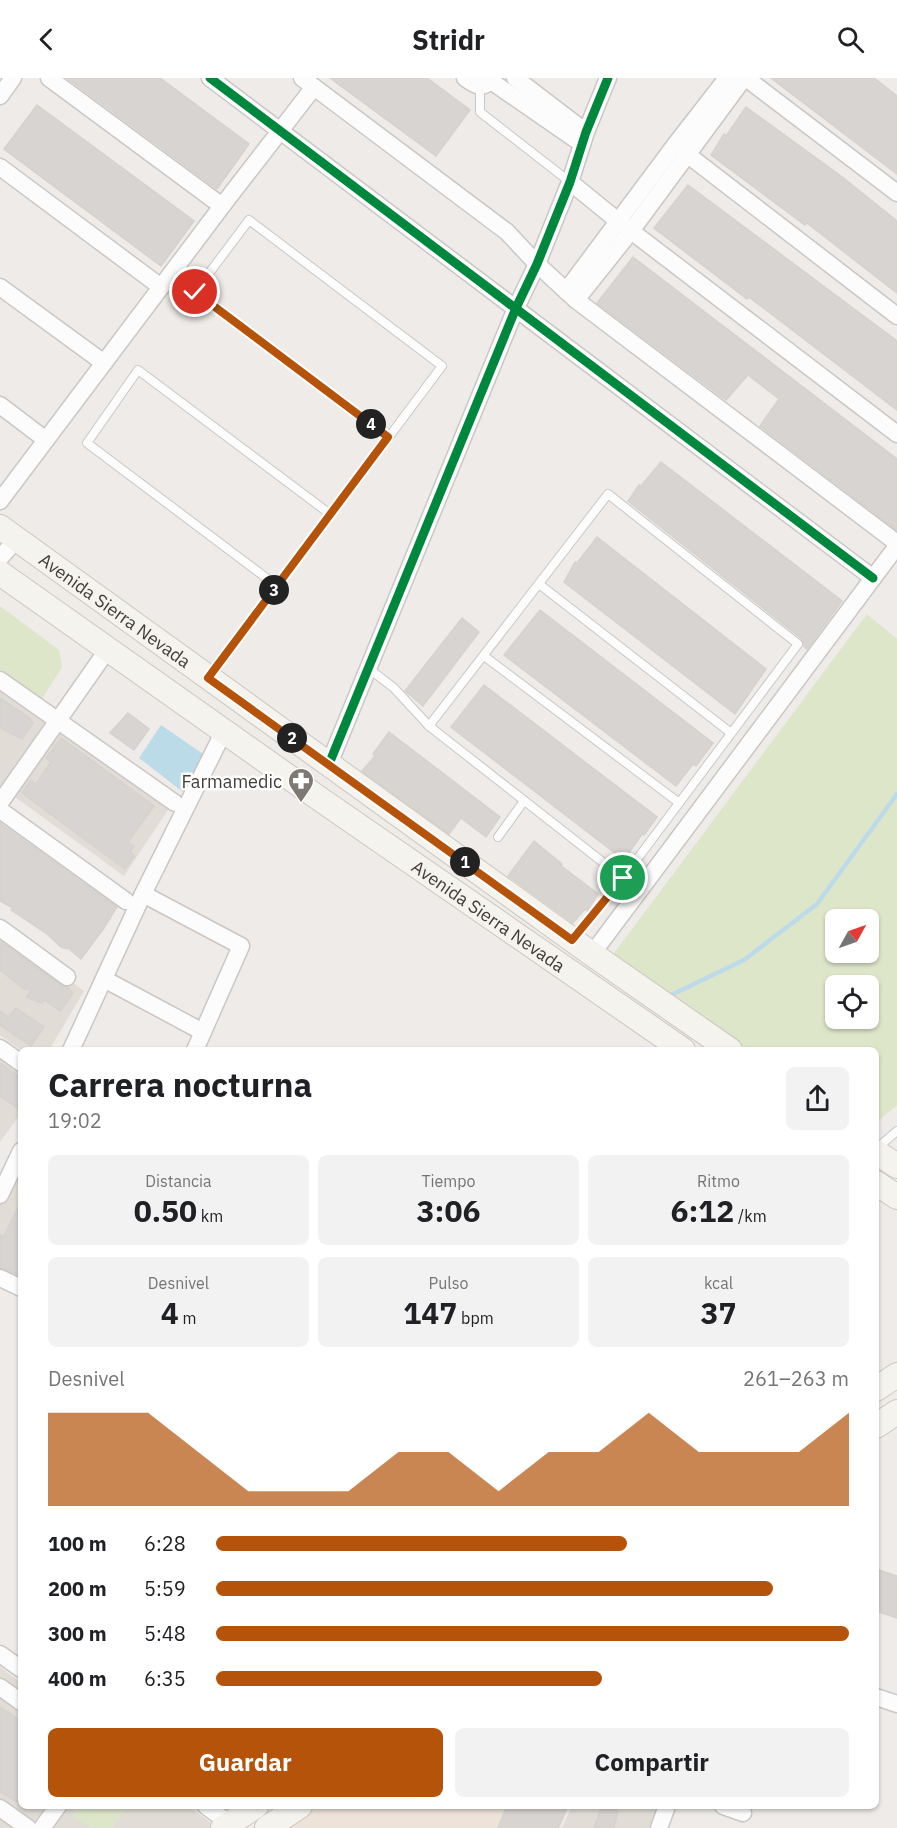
<!DOCTYPE html>
<html lang="es">
<head>
<meta charset="utf-8">
<style>
  body { margin:0; font-family:"IBM Plex Sans",sans-serif; background:#f2f2f2; color:#202124; height:100vh; display:flex; flex-direction:column; font-size:22px; white-space:nowrap }
  * { box-sizing:border-box; margin:0 }
  p { font-size:20px; color:#757577 }
  .icon { flex:none; width:33px; height:33px; fill:none; stroke:currentColor; stroke-width:2; stroke-linecap:round; stroke-linejoin:round }
  .map { position:relative; flex:1; overflow:hidden }
  .panel { position:absolute; left:18px; top:969px; width:861px; height:762px; display:flex; flex-direction:column; background:#fff; border-radius:9px; box-shadow:0 2px 4px #0004 }
  .panel>* { flex:none }
  .needle { width:39px; rotate:50deg }
  .tools { position:absolute; left:825px; top:831px; display:grid; gap:12px }
  .tools a { display:grid; place-items:center; width:54px; height:54px; border-radius:9px; background:#fff; box-shadow:0 2px 4px #0004; font-size:30px }
  .pin { position:absolute; display:grid; place-items:center; width:51px; height:51px; color:#fff; margin:-26px; border:3px solid #fff; border-radius:50%; box-shadow:0 2px 6px #0007 }
  .km { position:absolute; width:30px; height:30px; margin:-15px; border-radius:50%; background:#222; color:#fff; font-size:16px; line-height:30px; text-align:center }
  .round { display:grid; place-items:center; flex:none; width:63px; height:63px; border-radius:9px; background:#f2f2f2 }
  .summary { display:flex; align-items:center; justify-content:space-between; height:102px; padding:0 30px }
  h1 { font-size:33px; font-weight:700; line-height:45px }
  .figures { display:grid; grid-template-columns:repeat(3,1fr); gap:9px; height:102px; padding:6px 30px }
  .figures div { display:grid; align-content:center; border-radius:9px; background:#f2f2f2; text-align:center }
  .figures b { font-size:30px; font-weight:700 }
  .figures small { font-size:16px; font-weight:400 }
  .figures p { font-size:16px }
  .chart { height:168px; padding:12px 30px }
  .chart p { display:flex; justify-content:space-between }
  .chart svg { width:100%; height:108px; margin-top:6px; fill:#b45309; opacity:.7 }
  .action { display:flex; gap:12px; margin-top:auto; padding:12px 30px }
  .action a { flex:1; height:69px; border-radius:9px; background:#b45309; color:#fff; font-size:24px; font-weight:700; line-height:69px; text-align:center }
  .action a+a { background:#f2f2f2; color:#202124 }
  ul { padding:0 30px; list-style:none; font-size:20px }
  li { display:grid; grid-template-columns:96px 72px 1fr; align-items:center; height:45px }
  li i { height:15px; border-radius:8px; background:#b45309 }
  header { display:flex; justify-content:space-between; align-items:center; height:78px; padding:0 30px; background:#fff; font-size:27px; font-weight:700 }
  .map>svg:first-child { display:block }
  .residential { fill:#e1dcd6 }
  .commercial { fill:#ede3d9 }
  .green { fill:#dee6ca; fill-rule:evenodd }
  .water { fill:#bcdbe8 }
  .lines { fill:none; stroke-linecap:round; stroke-linejoin:round }
  .stream { stroke:#bcdbe8; stroke-width:4.5 }
  .building { fill:#d7d4d1; stroke:#d6d2ce; stroke-width:1.5 }
  .service-casing { stroke:#cac7c4; stroke-width:10 }
  .minor-casing { stroke:#cac7c4; stroke-width:19 }
  .secondary-casing { stroke:#ccc7c0; stroke-width:26 }
  .service { stroke:#fcfcfc; stroke-width:8 }
  .minor { stroke:#fcfcfc; stroke-width:16 }
  .secondary { stroke:#f5f3ee; stroke-width:24 }
  .cycleway-casing { stroke:#fff; stroke-width:13 }
  .cycleway { stroke:#00873e; stroke-width:9 }
  .route-casing { stroke:#fff; stroke-width:12 }
  .route { stroke:#b45309; stroke-width:8 }
  .labels { text-anchor:middle; dominant-baseline:central; stroke-width:5; stroke-linejoin:round; paint-order:stroke }
  .street-label { font-size:18px; fill:#433c36; stroke:#fff }
  .poi-label { font-size:18px; fill:#433c36; stroke:#fff; text-anchor:end }
</style>
</head>
<body>
<header><svg class="icon" aria-label="back" viewBox="0 0 24 24"><path d="M15 5l-7 7 7 7"/></svg>Stridr<svg class="icon" aria-label="search" viewBox="0 0 24 24"><circle cx="10" cy="10" r="6"/><path d="M15 15l6 6"/></svg></header>
<div class="map">
<svg width="897" height="1750" viewBox="0 0 897 1750">
  <rect width="100%" height="100%" fill="#eeebe8"/>
  <!-- residential -->
  <g class="residential">
    <path d="M 0,601 L 50,637 L 0,710 Z"/>
    <path d="M 60,652 L 169,730 L 124,798 L 15,719 Z"/>
    <path d="M 0,853 L 84,913 L 49,972 L 21,972 L 0,957 Z"/>
    <path d="M 0,970 L 21,985 L 21,1035 L 0,1064 Z"/>
    <path d="M 11,1093 L 21,1098 L 21,1210 L 0,1200 L 0,1117 Z"/>
    <path d="M 0,1589 L 21,1605 L 21,1728 L 188,1728 L 218,1750 L 0,1750 Z"/>
    <path d="M 572,1728 L 662,1728 L 654,1750 L 562,1750 Z"/>
  </g>
  <!-- commercial -->
  <path class="commercial" d="M 314,1728 L 569,1728 L 560,1750 L 280,1750 Z"/>
  <!-- green -->
  <g class="green">
    <path d="M 0,528 L 59,572 L 62,589 L 42,621 L 0,591 Z"/>
    <path d="M 867,536 L 897,561 L 897,1027 L 876,1045 L 876,972 L 730,972 L 606,886 ZM 836,842 L 868,842 L 868,874 L 836,874 ZM 836,908 L 868,908 L 868,940 L 836,940 Z"/>
    <path d="M 79,1728 L 128,1728 L 112,1750 L 91,1750 L 72,1738 Z"/>
  </g>
  <!-- water -->
  <path class="water" d="M 161,647 L 203,676 L 183,714 L 139,680 Z"/>
  <g class="lines">
    <!-- stream -->
    <path class="stream" d="M 667,919 L 744,882 L 817,826 L 897,716"/>
  </g>
  <!-- building -->
  <g class="building">
    <path d="M 67,0 L 160,0 L 249,66 L 217,111 Z"/>
    <path d="M 330,0 L 427,0 L 470,32 L 436,78 Z"/>
    <path d="M 771,0 L 874,0 L 897,18 L 897,96 Z"/>
    <path d="M 37,27 L 194,143 L 161,188 L 4,71 Z"/>
    <path d="M 746,29 L 841,98 L 897,143 L 897,215 L 807,145 L 805,147 L 711,77 L 724,56 L 726,58 Z"/>
    <path d="M 688,107 L 897,263 L 897,332 L 749,219 L 747,221 L 654,150 Z"/>
    <path d="M 633,179 L 897,381 L 897,452 L 760,348 L 779,321 L 748,297 L 726,322 L 597,225 Z"/>
    <path d="M 661,384 L 842,523 L 807,571 L 804,568 L 802,561 L 628,423 L 639,407 L 640,409 Z"/>
    <path d="M 597,459 L 766,591 L 735,636 L 564,504 L 575,484 L 577,485 Z"/>
    <path d="M 540,532 L 713,665 L 696,688 L 693,686 L 676,708 L 504,577 Z"/>
    <path d="M 462,540 L 479,554 L 423,628 L 405,613 Z"/>
    <path d="M 484,607 L 657,739 L 644,757 L 642,756 L 624,782 L 451,649 Z"/>
    <path d="M 0,620 L 30,640 L 33,645 L 22,661 L 0,650 Z"/>
    <path d="M 128,635 L 149,651 L 134,672 L 110,655 Z"/>
    <path d="M 389,654 L 500,739 L 486,759 L 461,740 L 449,756 L 362,693 L 375,678 L 373,676 Z"/>
    <path d="M 61,660 L 154,728 L 128,764 L 134,768 L 130,774 L 135,778 L 125,791 L 22,715 L 31,702 L 36,706 L 51,684 L 46,680 Z"/>
    <path d="M 0,745 L 117,829 L 104,850 L 81,881 L 68,870 L 67,871 L 61,869 L 47,856 L 11,832 L 13,830 L 0,823 Z"/>
    <path d="M 534,763 L 562,786 L 560,787 L 598,816 L 587,833 L 585,831 L 573,845 L 508,798 Z"/>
    <path d="M 0,863 L 61,907 L 67,909 L 73,915 L 60,933 L 44,922 L 42,925 L 26,919 L 32,912 L 24,911 L 0,892 Z"/>
    <path d="M 16,930 L 44,949 L 31,968 L 0,947 L 0,933 L 8,939 Z"/>
    <path d="M 0,985 L 21,1000 L 21,1032 L 0,1018 Z"/>
    <path d="M 21,1124 L 21,1198 L 0,1190 L 0,1157 L 4,1158 Z"/>
    <path d="M 876,1491 L 897,1498 L 897,1540 L 876,1533 Z"/>
    <path d="M 0,1629 L 21,1643 L 21,1726 L 0,1714 Z"/>
    <path d="M 507,1728 L 568,1728 L 558,1750 L 498,1750 Z"/>
    <path d="M 602,1728 L 608,1728 L 618,1733 L 614,1750 L 594,1750 Z"/>
  </g>
  <g class="lines">
    <defs>
      <g id="service">
        <path d="M 480,9 L 480,34 L 570,104"/>
        <path d="M 539,506 L 731,655"/>
        <path d="M 277,508 L 87,365 L 138,292 L 330,436"/>
        <path d="M 484,578 L 678,724"/>
        <path d="M 368,590 L 394,610 L 429,648 L 623,800"/>
        <path d="M 210,598 L 442,288 L 249,142 L 195,214 L 388,359"/>
        <path d="M 429,648 L 608,416 L 798,566 L 623,800 L 574,860"/>
        <path d="M 498,759 L 524,723"/>
        <path d="M 876,1071 L 897,1053"/>
      </g>
      <g id="minor">
        <path d="M 49,0 L 222,128"/>
        <path d="M 210,0 L 873,500"/>
        <path d="M 302,0 L 507,154 L 537,186 L 576,222 L 897,465"/>
        <path d="M 465,0 C 475,7 481,12 491,3 L 582,66"/>
        <path d="M 515,0 L 586,54"/>
        <path d="M 746,0 L 897,115"/>
        <path d="M 0,18 L 13,0"/>
        <path d="M 675,67 L 897,238"/>
        <path d="M 0,89 L 161,209"/>
        <path d="M 570,104 L 618,143 L 897,356"/>
        <path d="M 0,209 L 104,285"/>
        <path d="M 566,213 L 675,67 L 727,0"/>
        <path d="M 576,222 L 631,153 L 744,0"/>
        <path d="M 0,327 L 46,362"/>
        <path d="M 0,423 L 222,128 L 314,9"/>
        <path d="M 0,480 L 17,461"/>
        <path d="M 0,602 L 175,725"/>
        <path d="M 329,686 L 516,230 L 537,186 L 570,104 L 586,54 L 608,0"/>
        <path d="M 0,725 L 108,571"/>
        <path d="M 0,732 L 126,823"/>
        <path d="M 143,816 L 241,868 L 195,972"/>
        <path d="M 0,850 L 67,899"/>
        <path d="M 592,876 L 897,468"/>
        <path d="M 104,901 L 203,954"/>
        <path d="M 0,970 L 21,985"/>
        <path d="M 71,972 L 143,816 L 224,653"/>
        <path d="M 0,1117 L 21,1073"/>
        <path d="M 0,1200 L 21,1210"/>
        <path d="M 0,1576 L 21,1591"/>
        <path d="M 0,1609 L 21,1624"/>
        <path d="M 876,1619 L 897,1626"/>
        <path d="M 206,1728 L 230,1746"/>
        <path d="M 723,1728 L 743,1735"/>
        <path d="M 0,1730 L 28,1750"/>
        <path d="M 42,1750 L 58,1728"/>
        <path d="M 659,1750 L 667,1728"/>
      </g>
      <g id="secondary">
        <path id="s1" d="M 0,449 L 592,876 L 730,972"/>
        <path id="s2" d="M 0,495 L 317,719 L 683,972"/>
        <path d="M 876,1074 L 897,1088"/>
        <path d="M 876,1105 L 897,1119"/>
        <path d="M 876,1311 L 897,1297"/>
        <path d="M 876,1348 L 897,1334"/>
        <path d="M 223,1750 L 256,1728"/>
        <path d="M 267,1750 L 300,1728"/>
      </g>
    </defs>
    <!-- service casing -->
    <use href="#service" class="service-casing"/>
    <!-- minor casing -->
    <use href="#minor" class="minor-casing"/>
    <!-- secondary casing -->
    <use href="#secondary" class="secondary-casing"/>
    <!-- service -->
    <use href="#service" class="service"/>
    <!-- minor -->
    <use href="#minor" class="minor"/>
    <!-- secondary -->
    <use href="#secondary" class="secondary"/>
    <defs>
      <g id="cycleway">
        <path d="M 210,0 L 873,500"/>
        <path d="M 329,686 L 516,230 L 537,186 L 570,104 L 586,54 L 608,0"/>
      </g>
    </defs>
    <!-- cycleway casing -->
    <use href="#cycleway" class="cycleway-casing"/>
    <!-- cycleway -->
    <use href="#cycleway" class="cycleway"/>
  </g>
  <g class="lines">
    <defs>
      <path id="route" d="M 195,214 L 388,359 L 208,600 L 572,862 L 623,800"/>
    </defs>
    <!-- route casing -->
    <use href="#route" class="route-casing"/>
    <!-- route -->
    <use href="#route" class="route"/>
  </g>
  <!-- icons -->
  <defs>
    <symbol id="pharmacy-pin" viewBox="-11 -11 22 30"><path d="M0 17L-7.5 6A9.5 9.5 0 1 1 7.5 6Z" fill="#7f7974" stroke="#fff"/><path d="M-2-6h4v4h4v4h-4v4h-4v-4h-4v-4h4Z" fill="#fff"/></symbol>
  </defs>
  <g fill-rule="evenodd">
    <use href="#pharmacy-pin" x="286" y="688" width="30" height="40"/>
  </g>
  <g class="labels">
    <!-- street labels -->
    <g class="street-label">
      <text stroke="none"><textPath href="#s1" startOffset="142">Avenida Sierra Nevada</textPath></text>
      <text stroke="none"><textPath href="#s2" startOffset="597">Avenida Sierra Nevada</textPath></text>
    </g>
    <!-- poi labels -->
    <g class="poi-label">
      <text x="282" y="703">Farmamedic</text>
    </g>
  </g>
</svg>
<div class="tools">
<a><svg class="needle" viewBox="-14 -14 28 28"><path d="M0-13l5 13h-10z" fill="#e53935"/><path d="M0 13l5-13h-10z" fill="#757577"/></svg></a>
<a><svg class="icon" aria-label="locate" viewBox="0 0 24 24"><circle cx="12" cy="12" r="6"/><path d="M12 2v4M12 18v4M2 12h4M18 12h4"/></svg></a>
</div>
<div class="pin" style="left:623px;top:800px;background:#1e9e55"><svg class="icon" aria-label="arrive" viewBox="0 0 24 24"><path d="M6 21V4h12l-3 4 3 4H6"/></svg></div>
<div class="pin" style="left:195px;top:214px;background:#d93025"><svg class="icon" aria-label="check" viewBox="0 0 24 24"><path d="M5 12l5 5 9-10"/></svg></div>
<b class="km" style="left:465px;top:784px">1</b>
<b class="km" style="left:292px;top:660px">2</b>
<b class="km" style="left:274px;top:512px">3</b>
<b class="km" style="left:371px;top:346px">4</b>
<section class="panel">
<div class="summary"><div><h1>Carrera nocturna</h1><p>19:02</p></div><a class="round"><svg class="icon" aria-label="share" viewBox="0 0 24 24"><path d="M12 15V3M7 8l5-5 5 5M5 13v7h14v-7"/></svg></a></div>
<div class="figures">
<div><p>Distancia</p><b>0.50<small> km</small></b></div>
<div><p>Tiempo</p><b>3:06</b></div>
<div><p>Ritmo</p><b>6:12<small> /km</small></b></div>
</div>
<div class="figures">
<div><p>Desnivel</p><b>4<small> m</small></b></div>
<div><p>Pulso</p><b>147<small> bpm</small></b></div>
<div><p>kcal</p><b>37</b></div>
</div>
<div class="chart"><p><span>Desnivel</span>261–263 m</p>
<svg viewBox="0 0 160 44" preserveAspectRatio="none"><path d="M0 44V6L10 6L20 6L30 22L40 38L50 38L60 38L70 22L80 22L90 38L100 22L110 22L120 6L130 22L140 22L150 22L160 6V44z"/></svg>
</div>
<ul>
<li><b>100 m</b>6:28<i style="width:65%"></i></li>
<li><b>200 m</b>5:59<i style="width:88%"></i></li>
<li><b>300 m</b>5:48<i style="width:100%"></i></li>
<li><b>400 m</b>6:35<i style="width:61%"></i></li>
</ul>
<div class="action"><a>Guardar</a><a>Compartir</a></div>
</section>
</div>
</body>
</html>
